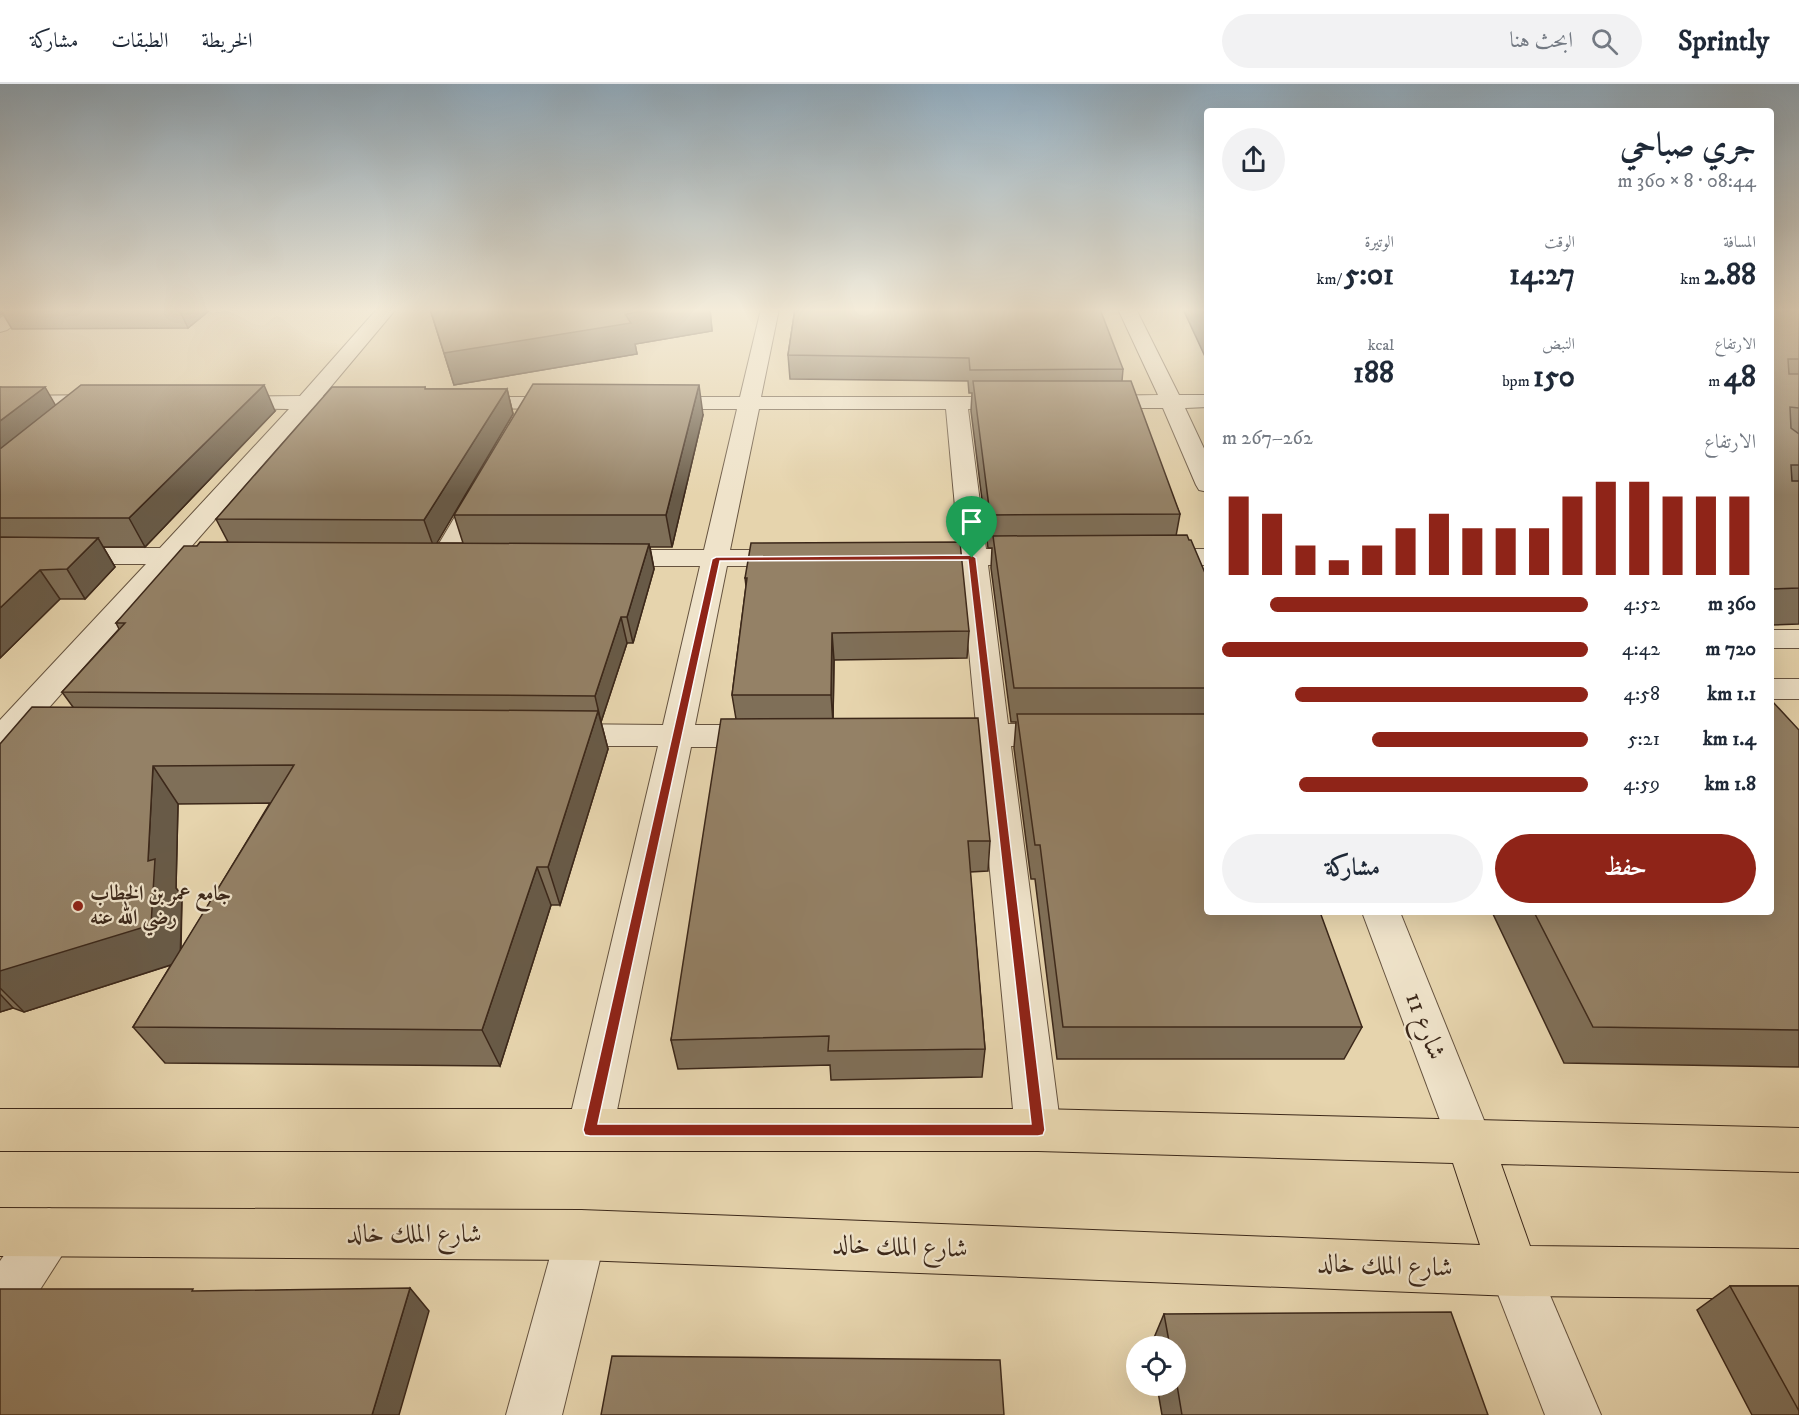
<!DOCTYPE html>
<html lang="ar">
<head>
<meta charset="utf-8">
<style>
  body { margin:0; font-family:"IM FELL DW Pica",Amiri,serif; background:#f2f2f3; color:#1f2937; direction:rtl; height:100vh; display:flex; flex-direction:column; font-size:22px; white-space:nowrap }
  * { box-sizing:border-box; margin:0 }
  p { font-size:20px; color:#747a83 }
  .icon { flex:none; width:33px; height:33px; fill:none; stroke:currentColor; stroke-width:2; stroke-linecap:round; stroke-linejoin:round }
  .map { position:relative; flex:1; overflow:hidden; direction:ltr }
  .panel { position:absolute; left:1204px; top:24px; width:570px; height:807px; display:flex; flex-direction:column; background:#fff; border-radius:6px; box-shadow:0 6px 24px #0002; direction:rtl }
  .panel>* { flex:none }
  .buttons { position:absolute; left:1126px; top:1252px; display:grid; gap:12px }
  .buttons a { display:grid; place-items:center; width:60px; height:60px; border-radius:50%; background:#fff; box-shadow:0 6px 24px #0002; font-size:30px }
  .pin { position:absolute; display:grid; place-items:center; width:51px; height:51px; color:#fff; margin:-62px -26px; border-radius:50% 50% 50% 0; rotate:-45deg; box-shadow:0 0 6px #0007 }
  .pin .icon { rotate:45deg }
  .round { display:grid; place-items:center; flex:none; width:63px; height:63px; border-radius:32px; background:#f2f2f3 }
  .overview { display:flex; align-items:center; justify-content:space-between; height:102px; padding:0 18px }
  h1 { font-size:33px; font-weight:800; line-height:45px }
  .stats { display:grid; grid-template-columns:repeat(3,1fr); gap:9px; height:102px; padding:6px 18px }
  .stats div { display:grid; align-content:center }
  .stats b { font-size:30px; font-weight:800 }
  .stats small { font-size:16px; font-weight:400 }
  .stats p { font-size:16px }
  .chart { height:168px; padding:12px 18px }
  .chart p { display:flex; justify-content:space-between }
  .chart svg { width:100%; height:108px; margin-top:6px; stroke:#8f2418; stroke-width:6 }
  .primary-button { display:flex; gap:12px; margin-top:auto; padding:12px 18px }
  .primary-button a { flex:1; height:69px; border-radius:36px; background:#8f2418; color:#fff; font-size:24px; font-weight:800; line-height:69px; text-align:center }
  .primary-button a+a { background:#f2f2f3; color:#1f2937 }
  ul { padding:0 18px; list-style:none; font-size:20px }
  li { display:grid; grid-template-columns:96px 72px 1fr; align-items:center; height:45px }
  li i { height:15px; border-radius:8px; background:#8f2418 }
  header { display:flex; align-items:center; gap:36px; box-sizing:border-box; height:84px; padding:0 30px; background:#fff; border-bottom:2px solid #e0e1e3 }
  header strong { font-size:28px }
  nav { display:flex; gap:33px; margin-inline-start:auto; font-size:21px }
  .search { width:420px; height:54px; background:#f2f2f3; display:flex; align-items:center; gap:15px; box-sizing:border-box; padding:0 21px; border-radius:33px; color:#747a83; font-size:22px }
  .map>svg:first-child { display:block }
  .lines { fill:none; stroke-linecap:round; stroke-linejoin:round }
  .minor-casing { stroke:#66533f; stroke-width:2 }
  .major-casing { stroke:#3c281a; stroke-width:2 }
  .minor { fill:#efe3ca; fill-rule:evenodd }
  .major { fill:#e6d4ad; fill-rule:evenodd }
  .wall { fill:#7f6f58; stroke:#3c281a; stroke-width:1.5; fill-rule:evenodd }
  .shaded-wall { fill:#685a47; stroke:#3c281a; stroke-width:1.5 }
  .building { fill:#948166; stroke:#3c281a; stroke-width:1.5 }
  .route { fill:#8f2418; stroke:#fff; stroke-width:1.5; fill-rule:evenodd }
  .poi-dot { fill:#8f2418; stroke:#efe3ca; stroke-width:2 }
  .labels { text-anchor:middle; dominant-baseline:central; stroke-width:4.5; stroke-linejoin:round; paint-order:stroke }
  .poi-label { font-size:21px; font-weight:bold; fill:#3c281a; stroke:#efe3ca; text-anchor:start }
  .near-street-label { font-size:26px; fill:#3c281a; stroke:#efe3ca }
</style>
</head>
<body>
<header>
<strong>Sprintly</strong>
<div class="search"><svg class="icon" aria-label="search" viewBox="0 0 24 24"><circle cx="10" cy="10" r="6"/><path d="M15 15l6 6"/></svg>ابحث هنا</div>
<nav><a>الخريطة</a><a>الطبقات</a><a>مشاركة</a></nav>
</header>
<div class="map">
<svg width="1799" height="1331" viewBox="0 0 1799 1331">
  <rect width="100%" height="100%" fill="#e6d4ad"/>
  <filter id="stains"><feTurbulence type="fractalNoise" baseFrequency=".00333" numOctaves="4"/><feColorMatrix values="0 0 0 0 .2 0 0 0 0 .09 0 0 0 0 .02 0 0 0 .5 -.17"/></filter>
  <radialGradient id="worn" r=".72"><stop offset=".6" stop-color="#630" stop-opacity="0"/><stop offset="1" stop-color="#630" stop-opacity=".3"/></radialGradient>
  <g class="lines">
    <defs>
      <g id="minor">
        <path d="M 14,225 L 36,225 L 7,246 L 0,248 L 0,234 Z"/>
        <path d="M 377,225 L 396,225 L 323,312 L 369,314 L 372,319 L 369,324 L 312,325 L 190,464 L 228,466 L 232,472 L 228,478 L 219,480 L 176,480 L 38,636 L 55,636 L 66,639 L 71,647 L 66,655 L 55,658 L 19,658 L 13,665 L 0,668 L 0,636 L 146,480 L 0,480 L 0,464 L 160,464 L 289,325 L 227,324 L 219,323 L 216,318 L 219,313 L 300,312 Z"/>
        <path d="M 761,225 L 779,225 L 761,313 L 1015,313 L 1023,314 L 1026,319 L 1023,324 L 1015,325 L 968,325 L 986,465 L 1035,465 L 1044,467 L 1048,473 L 1044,479 L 1035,481 L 988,481 L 1008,640 L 1060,640 L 1071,643 L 1076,651 L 1071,659 L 1060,662 L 1011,662 L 1061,1046 L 1054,1061 L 1038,1067 L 1022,1061 L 1015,1046 L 978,663 L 935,663 L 923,660 L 919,652 L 923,644 L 935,641 L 976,641 L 961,482 L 918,482 L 909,480 L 905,474 L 909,468 L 918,466 L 959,466 L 946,325 L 759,325 L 730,466 L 792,466 L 801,468 L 805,474 L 801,480 L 792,482 L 727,482 L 695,641 L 763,641 L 775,644 L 779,652 L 775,660 L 763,663 L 691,663 L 613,1046 L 606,1061 L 590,1067 L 574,1061 L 567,1046 L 658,662 L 560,662 L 549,659 L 544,651 L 549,643 L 560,640 L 663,641 L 700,482 L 606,482 L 597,480 L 593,474 L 597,468 L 606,466 L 704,466 L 737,325 L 656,325 L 648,324 L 645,319 L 648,314 L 656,313 L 740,313 Z"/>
        <path d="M 1118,225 L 1136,225 L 1179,311 L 1208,311 L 1208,323 L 1185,324 L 1208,373 L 1208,408 L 1199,406 L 1196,401 L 1163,324 L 1094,324 L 1086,323 L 1083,318 L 1086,313 L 1094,312 L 1158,311 Z"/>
        <path d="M 106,311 L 114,312 L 117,317 L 114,322 L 0,324 L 0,312 Z"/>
        <path d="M 467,313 L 565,313 L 573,314 L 576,319 L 573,324 L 565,325 L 459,324 L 456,319 L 459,314 Z"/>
        <path d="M 481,402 L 490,404 L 493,409 L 457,473 L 453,479 L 444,481 L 435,479 L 431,473 L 469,409 L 472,404 Z"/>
        <path d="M 1152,465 L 1208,465 L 1208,481 L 1152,481 L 1143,479 L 1139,473 L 1143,467 Z"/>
        <rect x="1772" y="546" width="27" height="18"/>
        <rect x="1772" y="595" width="27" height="20"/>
        <path d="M 1362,828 L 1400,828 L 1492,1056 L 1485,1071 L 1469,1078 L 1453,1071 Z"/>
        <path d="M 49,1124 L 66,1131 L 73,1148 L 66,1165 L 18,1240 L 0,1248 L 0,1177 L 32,1131 Z"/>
        <path d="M 581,1126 L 598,1134 L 606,1151 L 562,1331 L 506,1331 L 556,1151 L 564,1134 Z"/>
        <path d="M 1514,1162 L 1532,1169 L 1601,1331 L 1545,1331 L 1489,1187 L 1496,1169 Z"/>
      </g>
      <path id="major" d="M 0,1025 L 1038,1025 L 1799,1044 L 1799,1088 L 1501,1080 L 1530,1162 L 1799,1165 L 1799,1215 L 1514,1212 L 581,1176 L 0,1172 L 0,1124 L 581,1126 L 1480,1161 L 1453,1079 L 1038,1067 L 0,1067 Z"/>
    </defs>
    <!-- minor casing -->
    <use href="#minor" class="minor-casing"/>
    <!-- major casing -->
    <use href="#major" class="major-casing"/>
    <!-- minor -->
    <use href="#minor" class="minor"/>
    <!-- major -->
    <use href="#major" class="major"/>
  </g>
  <!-- wall -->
  <g class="wall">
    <path d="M 0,225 L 211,225 L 188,244 L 12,245 Z"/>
    <path d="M 430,225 L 713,225 L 710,225 L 712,247 L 635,260 L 637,270 L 454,301 Z"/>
    <path d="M 795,225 L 1123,285 L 1122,297 L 1180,430 L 1176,452 L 1208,496 L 1208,828 L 1362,943 L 1344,975 L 1057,975 L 1035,795 L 1031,795 L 1014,664 L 1016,638 L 1011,638 L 991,484 L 992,464 L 988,464 L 971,327 L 972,309 L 969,309 L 968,297 L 790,295 L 788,271 Z"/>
    <path d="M 1183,225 L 1208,225 L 1208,279 Z"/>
    <path d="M 1772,225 L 1799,225 L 1799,540 L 1772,541 Z"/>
    <path d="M 0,303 L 55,321 L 275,327 L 145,463 L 103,463 L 115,483 L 85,515 L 60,515 L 0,574 Z"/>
    <path d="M 425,303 L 425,305 L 507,305 L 513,330 L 436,459 L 463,459 L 454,431 L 703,331 L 672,463 L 650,463 L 654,485 L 633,559 L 627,559 L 601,638 L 608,665 L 560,821 L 551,821 L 500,982 L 165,979 L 133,943 L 171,881 L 24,928 L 13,924 L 0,928 L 0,660 L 73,623 L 62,608 L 119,545 L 116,539 L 197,462 L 228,458 L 216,435 ZM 270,719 L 181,866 L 182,812 L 176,804 L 178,720 Z"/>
    <path d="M 745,494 L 969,547 L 967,574 L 834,576 L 833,635 L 990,757 L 988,787 L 970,788 L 985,965 L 982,993 L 831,996 L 830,981 L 678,985 L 671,956 L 736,635 L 732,611 L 746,502 Z"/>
    <path d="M 1799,650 L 1799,983 L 1564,979 L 1492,828 L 1772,828 Z"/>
    <path d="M 1730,1202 L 1799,1202 L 1799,1331 L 1752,1331 L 1697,1226 Z"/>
    <path d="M 1164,1230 L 1488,1331 L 1162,1331 L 1157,1302 L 1176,1302 L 1176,1263 L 1151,1263 L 1151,1261 Z"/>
  </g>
  <!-- shaded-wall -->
  <g class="shaded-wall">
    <path d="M 0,225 L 3,229 L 0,231 Z"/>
    <path d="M 179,225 L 211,225 L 188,244 Z"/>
    <path d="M 658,225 L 713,225 L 710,225 L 712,247 L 635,260 L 637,270 L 454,301 L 444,269 L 625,230 Z"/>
    <path d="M 264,301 L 275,327 L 145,463 L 129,434 Z"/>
    <path d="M 699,301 L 703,331 L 672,463 L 666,431 Z"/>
    <path d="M 45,303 L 60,329 L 0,377 L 0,337 Z"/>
    <path d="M 507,305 L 513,330 L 434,464 L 424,436 Z"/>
    <path d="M 98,454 L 115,483 L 85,515 L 67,485 Z"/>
    <path d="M 649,460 L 654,485 L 633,559 L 627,533 Z"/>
    <path d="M 40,486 L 60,515 L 0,574 L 0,524 Z"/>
    <path d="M 621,533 L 627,559 L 601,638 L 595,612 Z"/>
    <path d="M 832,549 L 834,576 L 833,638 L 831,611 Z"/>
    <path d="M 598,627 L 608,665 L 560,821 L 548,783 Z"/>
    <path d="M 153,682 L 178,720 L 176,804 L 182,812 L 180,878 L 24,928 L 0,904 L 0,887 L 148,777 Z"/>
    <path d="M 537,783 L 551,821 L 500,982 L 482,946 Z"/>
    <path d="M 0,910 L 13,924 L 0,928 Z"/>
    <path d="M 410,1204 L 429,1227 L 399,1331 L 372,1331 Z"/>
  </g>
  <!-- building -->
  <g class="building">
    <path d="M 430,225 L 658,225 L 625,230 L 631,239 L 444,269 Z"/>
    <path d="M 795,225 L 1100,225 L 1123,285 L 970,286 L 969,274 L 788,271 Z"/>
    <path d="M 1202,225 L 1208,225 L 1208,236 Z"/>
    <path d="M 1772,225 L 1799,225 L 1799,275 L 1788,275 L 1789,290 L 1799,290 L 1799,324 L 1790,323 L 1791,344 L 1799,350 L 1799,381 L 1791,381 L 1792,397 L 1799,397 L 1799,504 L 1772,505 Z"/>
    <path d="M 973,297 L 1131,297 L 1180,430 L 990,431 Z"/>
    <path d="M 533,300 L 699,301 L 666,431 L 454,431 Z"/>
    <path d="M 81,301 L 264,301 L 129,434 L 0,434 L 0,365 Z"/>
    <path d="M 0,303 L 45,303 L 0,337 Z"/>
    <path d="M 332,303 L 425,303 L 425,305 L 507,305 L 424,436 L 216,435 Z"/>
    <path d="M 1187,451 L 1189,456 L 1191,456 L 1208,496 L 1208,604 L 1014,604 L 993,452 Z"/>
    <path d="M 0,453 L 98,454 L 67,485 L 40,486 L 0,524 Z"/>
    <path d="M 200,458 L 649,460 L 627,533 L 621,533 L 595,612 L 62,608 L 125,539 L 116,539 L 184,462 L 197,462 Z"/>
    <path d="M 960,458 L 969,547 L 832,549 L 831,611 L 732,611 L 747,494 L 745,494 L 751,459 Z"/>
    <path d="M 1772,617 L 1799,646 L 1799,946 L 1593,943 L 1534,828 L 1772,828 Z"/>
    <path d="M 32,623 L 598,627 L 548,783 L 537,783 L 482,946 L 133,943 L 294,681 L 153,682 L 148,777 L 155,775 L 151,841 L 0,887 L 0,660 Z"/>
    <path d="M 1017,630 L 1208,630 L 1208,828 L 1320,828 L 1362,943 L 1063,943 L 1040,761 L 1035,761 Z"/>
    <path d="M 978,634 L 990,757 L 968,757 L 985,965 L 828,967 L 829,952 L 671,956 L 721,635 Z"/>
    <path d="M 1730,1202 L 1799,1202 L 1799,1327 Z"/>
    <path d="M 410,1204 L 372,1331 L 0,1331 L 0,1205 L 193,1205 L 192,1207 Z"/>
    <path d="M 1451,1228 L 1488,1331 L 1182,1331 L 1176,1295 L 1176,1263 L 1170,1263 L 1164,1230 Z"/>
    <path d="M 612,1272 L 1000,1276 L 1004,1331 L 601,1331 Z"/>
  </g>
  <!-- sky -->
  <linearGradient id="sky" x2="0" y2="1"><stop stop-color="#90aabc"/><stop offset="0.55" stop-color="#f4ecda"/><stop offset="1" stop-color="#f4ecda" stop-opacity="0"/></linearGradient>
  <rect width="1799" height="411" fill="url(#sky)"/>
  <!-- route -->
  <path class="route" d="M 972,471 L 976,474 L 1045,1046 L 1043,1051 L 1038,1052 L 590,1052 L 585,1051 L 583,1046 L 712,475 L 716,473 ZM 968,476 L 1031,1040 L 598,1040 L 720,477 Z"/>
  <!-- markers -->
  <circle class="poi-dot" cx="78" cy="822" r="6"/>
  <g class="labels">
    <!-- poi labels -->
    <g class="poi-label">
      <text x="90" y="810">جامع عمر بن الخطاب<tspan x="90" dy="24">رضي الله عنه</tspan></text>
    </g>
    <!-- near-street labels -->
    <g class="near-street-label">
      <text transform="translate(1425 942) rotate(69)">شارع 11</text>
      <text x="414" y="1150">شارع الملك خالد</text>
      <text transform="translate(900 1163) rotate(2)">شارع الملك خالد</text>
      <text transform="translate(1385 1182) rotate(2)">شارع الملك خالد</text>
    </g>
  </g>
  <rect width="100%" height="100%" filter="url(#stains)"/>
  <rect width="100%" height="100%" fill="url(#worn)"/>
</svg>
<div class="buttons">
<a><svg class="icon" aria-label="locate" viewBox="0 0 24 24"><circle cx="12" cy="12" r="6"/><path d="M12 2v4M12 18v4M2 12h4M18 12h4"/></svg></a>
</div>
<div class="pin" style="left:972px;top:474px;background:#1e9e55"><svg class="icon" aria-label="arrive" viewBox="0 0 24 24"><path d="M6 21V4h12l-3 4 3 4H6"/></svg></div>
<section class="panel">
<div class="overview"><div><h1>جري صباحي</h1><p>08:44 · 8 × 360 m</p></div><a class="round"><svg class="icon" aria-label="share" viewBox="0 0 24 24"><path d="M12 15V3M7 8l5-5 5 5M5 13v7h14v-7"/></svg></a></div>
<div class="stats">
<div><p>المسافة</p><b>2.88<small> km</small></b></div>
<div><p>الوقت</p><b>14:27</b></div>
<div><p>الوتيرة</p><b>5:01<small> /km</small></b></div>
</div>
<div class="stats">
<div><p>الارتفاع</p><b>48<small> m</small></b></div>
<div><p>النبض</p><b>150<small> bpm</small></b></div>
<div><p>kcal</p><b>188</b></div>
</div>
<div class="chart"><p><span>الارتفاع</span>262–267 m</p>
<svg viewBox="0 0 160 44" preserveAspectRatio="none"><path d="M5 44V12M15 44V19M25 44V32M35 44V38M45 44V32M55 44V25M65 44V19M75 44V25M85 44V25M95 44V25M105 44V12M115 44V6M125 44V6M135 44V12M145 44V12M155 44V12"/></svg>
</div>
<ul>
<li><b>360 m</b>4:52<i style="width:87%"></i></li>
<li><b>720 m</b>4:42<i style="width:100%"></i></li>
<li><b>1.1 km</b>4:58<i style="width:80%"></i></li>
<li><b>1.4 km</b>5:21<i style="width:59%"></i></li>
<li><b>1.8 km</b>4:59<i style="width:79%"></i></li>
</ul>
<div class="primary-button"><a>حفظ</a><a>مشاركة</a></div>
</section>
</div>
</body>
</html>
